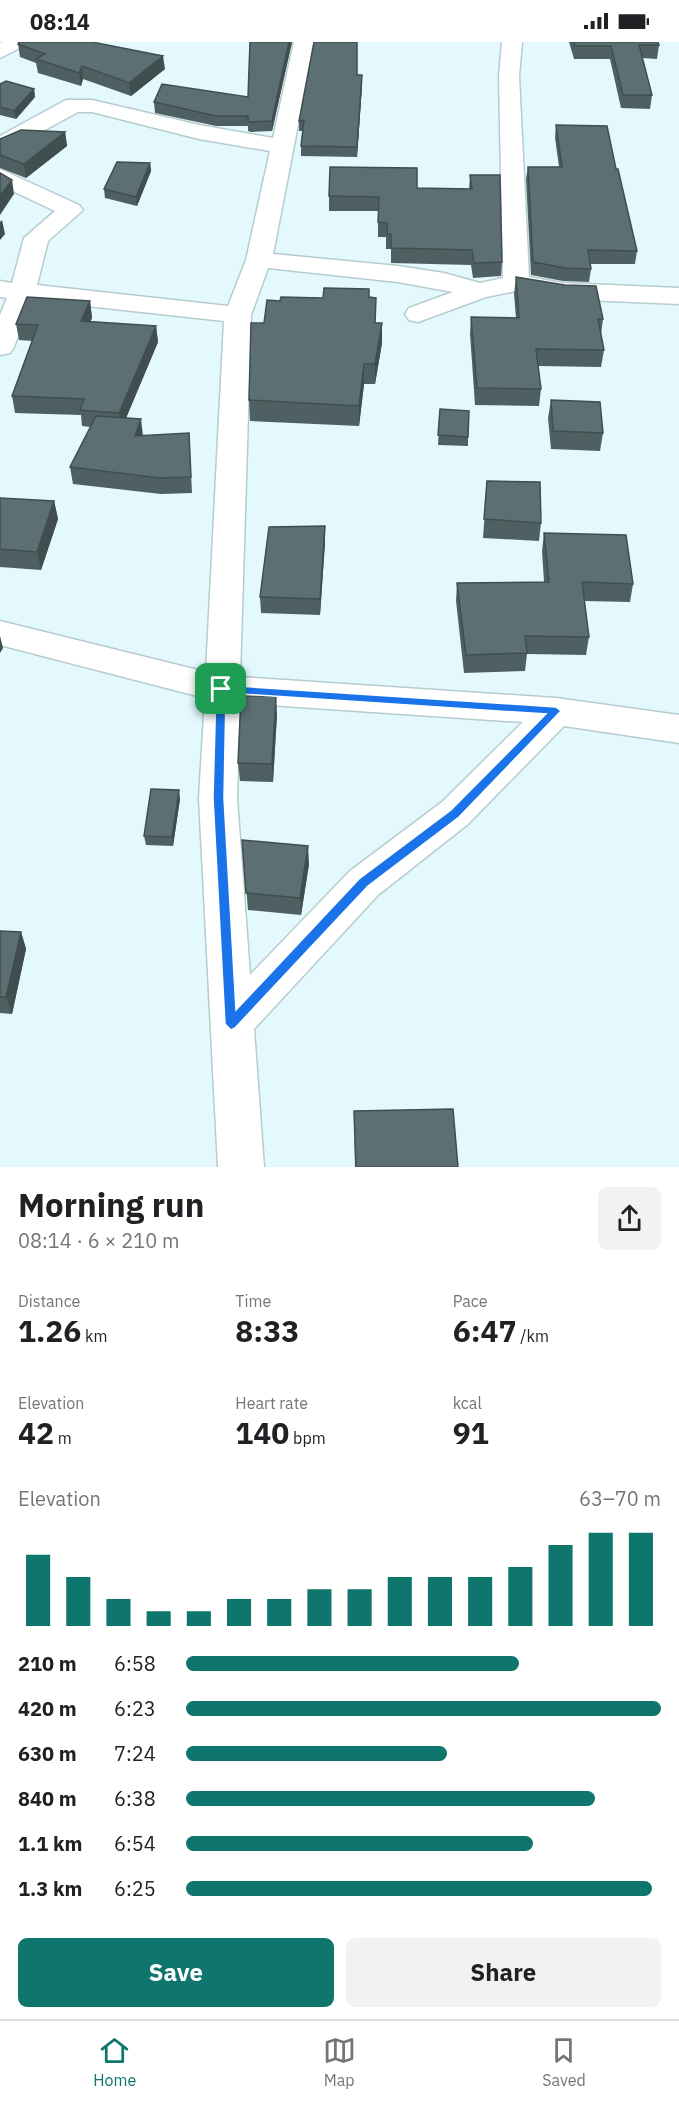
<!DOCTYPE html>
<html lang="en">
<head>
<meta charset="utf-8">
<style>
  body { margin:0; font-family:"IBM Plex Sans",sans-serif; background:#f2f2f2; color:#202124; height:100vh; display:flex; flex-direction:column; font-size:22px; white-space:nowrap }
  * { box-sizing:border-box; margin:0 }
  p { font-size:20px; color:#757577 }
  .icon { flex:none; width:33px; height:33px; fill:none; stroke:currentColor; stroke-width:2; stroke-linecap:round; stroke-linejoin:round }
  .map { position:relative; height:1125px; overflow:hidden }
  .side { display:flex; flex-direction:column; background:#fff; flex:1 }
  .side>* { flex:none }
  .pin { position:absolute; display:grid; place-items:center; width:51px; height:51px; color:#fff; margin:-26px; border-radius:12px; box-shadow:0 3px 9px #0006 }
  .round { display:grid; place-items:center; flex:none; width:63px; height:63px; border-radius:9px; background:#f2f2f2 }
  .summary { display:flex; align-items:center; justify-content:space-between; height:102px; padding:0 18px }
  h1 { font-size:33px; font-weight:700; line-height:45px }
  .figures { display:grid; grid-template-columns:repeat(3,1fr); gap:9px; height:102px; padding:6px 18px }
  .figures div { display:grid; align-content:center }
  .figures b { font-size:30px; font-weight:700 }
  .figures small { font-size:16px; font-weight:400 }
  .figures p { font-size:16px }
  .chart { height:168px; padding:12px 18px }
  .chart p { display:flex; justify-content:space-between }
  .chart svg { width:100%; height:108px; margin-top:6px; stroke:#0f766e; stroke-width:6 }
  .action { display:flex; gap:12px; margin-top:auto; padding:12px 18px }
  .action a { flex:1; height:69px; border-radius:9px; background:#0f766e; color:#fff; font-size:24px; font-weight:700; line-height:69px; text-align:center }
  .action a+a { background:#f2f2f2; color:#202124 }
  ul { padding:0 18px; list-style:none; font-size:20px }
  li { display:grid; grid-template-columns:96px 72px 1fr; align-items:center; height:45px }
  li i { height:15px; border-radius:8px; background:#0f766e }
  .status { display:flex; justify-content:space-between; align-items:center; height:42px; padding:0 30px; background:#fff; direction:ltr }
  .status svg { height:16px; fill:currentColor }
  .tabs { display:flex; justify-content:space-around; align-items:center; height:84px; border-top:2px solid #e0e0e0; background:#fff; font-size:16px; color:#757577 }
  .tabs a { display:grid; justify-items:center; gap:3px }
  .tabs .current { color:#0f766e }
  .map>svg:first-child { display:block }
  .lines { fill:none; stroke-linecap:round; stroke-linejoin:round }
  .minor-casing { stroke:#b6cccf; stroke-width:3 }
  .minor { fill:#fff; fill-rule:evenodd }
  .wall { fill:#4f6063 }
  .shaded-wall { fill:#404e50 }
  .building { fill:#5c7073; stroke:#404e50; stroke-width:1.5 }
  .route { fill:#1a73e8; stroke:#fff; stroke-width:1.5; fill-rule:evenodd }
</style>
</head>
<body>
<div class="status"><b>08:14</b><svg viewBox="0 0 49 12"><path d="M0 12V9h3v3zM5 12V6h3v6zM10 12V3h3v9zM15 12V0h3v12zM26 1h20v11H26zM47 4h2v5h-2z"/></svg></div>
<div class="map">
<svg width="679" height="1125" viewBox="0 0 679 1125">
  <rect width="100%" height="100%" fill="#e3f9fd"/>
  <g class="lines">
    <defs>
      <g id="minor">
        <path d="M 3,0 L 27,0 L 24,4 L 0,16 L 0,1 Z"/>
        <path d="M 294,0 L 314,0 L 273,212 L 398,224 L 444,231 L 480,241 L 503,236 L 499,34 L 502,0 L 522,0 L 519,34 L 529,235 L 563,241 L 679,246 L 679,262 L 563,257 L 516,249 L 486,255 L 418,280 L 409,278 L 405,272 L 409,266 L 453,250 L 398,240 L 268,226 L 251,273 L 240,635 L 556,656 L 679,673 L 679,701 L 564,684 L 468,782 L 378,853 L 254,987 L 264,1125 L 218,1125 L 199,756 L 205,656 L 0,603 L 0,579 L 206,630 L 224,279 L 32,258 L 14,305 L 10,311 L 0,313 L 0,273 L 7,256 L 0,255 L 0,239 L 12,241 L 24,196 L 55,169 L 0,143 L 0,127 L 79,163 L 83,168 L 48,199 L 37,243 L 228,264 L 246,218 L 270,109 L 199,97 L 92,70 L 78,70 L 8,108 L 0,110 L 0,94 L 66,58 L 92,58 L 199,83 L 273,96 ZM 240,661 L 523,680 L 442,760 L 350,829 L 250,933 L 237,756 Z"/>
      </g>
    </defs>
    <!-- minor casing -->
    <use href="#minor" class="minor-casing"/>
    <!-- minor -->
    <use href="#minor" class="minor"/>
  </g>
  <!-- wall -->
  <g class="wall">
    <path d="M 292,0 L 272,89 L 251,90 L 248,89 L 248,84 L 216,84 L 155,71 L 154,60 L 248,55 Z"/>
    <path d="M 569,0 L 658,0 L 659,3 L 657,17 L 642,16 L 652,53 L 650,67 L 621,66 L 610,17 L 574,17 Z"/>
    <path d="M 18,2 L 165,27 L 131,54 L 83,37 L 81,44 L 38,31 L 36,21 L 20,15 Z"/>
    <path d="M 357,33 L 362,43 L 357,115 L 301,114 L 301,104 L 303,89 L 299,89 L 299,79 Z"/>
    <path d="M 0,42 L 34,47 L 35,55 L 16,77 L 0,73 Z"/>
    <path d="M 556,83 L 616,127 L 637,209 L 635,222 L 590,222 L 591,227 L 589,240 L 563,239 L 531,233 L 526,137 L 528,125 L 559,125 L 555,96 Z"/>
    <path d="M 65,90 L 67,104 L 26,136 L 0,126 L 0,97 Z"/>
    <path d="M 150,121 L 151,129 L 137,164 L 105,156 L 104,147 Z"/>
    <path d="M 470,133 L 502,220 L 501,234 L 473,236 L 471,223 L 391,221 L 391,207 L 386,207 L 386,195 L 378,195 L 378,169 L 329,169 L 329,154 L 417,146 L 469,147 Z"/>
    <path d="M 516,235 L 603,277 L 601,292 L 604,308 L 601,325 L 538,324 L 541,347 L 539,364 L 475,363 L 470,292 L 471,275 L 516,276 L 514,252 Z"/>
    <path d="M 369,255 L 375,281 L 382,301 L 375,342 L 364,342 L 359,384 L 250,379 L 249,358 L 264,281 L 280,259 Z"/>
    <path d="M 90,259 L 92,276 L 90,280 L 156,284 L 158,300 L 126,376 L 143,394 L 189,391 L 192,451 L 161,452 L 73,442 L 70,425 L 90,385 L 82,384 L 81,373 L 15,371 L 12,354 L 32,299 L 19,298 L 16,282 Z"/>
    <path d="M 551,358 L 603,391 L 600,409 L 551,407 L 548,376 Z"/>
    <path d="M 440,367 L 468,395 L 468,404 L 438,403 Z"/>
    <path d="M 487,439 L 541,481 L 539,499 L 483,496 Z"/>
    <path d="M 0,456 L 54,459 L 58,477 L 41,528 L 0,525 Z"/>
    <path d="M 325,484 L 325,500 L 320,573 L 261,571 L 260,555 Z"/>
    <path d="M 544,491 L 633,542 L 630,560 L 584,559 L 589,595 L 586,613 L 527,612 L 525,629 L 464,631 L 456,559 L 457,541 L 544,540 L 542,509 Z"/>
    <path d="M 277,672 L 273,740 L 240,739 L 238,721 Z"/>
    <path d="M 180,757 L 173,804 L 146,803 L 144,794 Z"/>
    <path d="M 242,798 L 309,822 L 301,873 L 248,868 Z"/>
    <path d="M 0,889 L 21,890 L 26,907 L 12,972 L 0,971 Z"/>
    <path d="M 354,1069 L 458,1125 L 355,1125 Z"/>
  </g>
  <!-- shaded-wall -->
  <g class="shaded-wall">
    <path d="M 289,0 L 292,0 L 272,89 L 272,79 Z"/>
    <path d="M 163,14 L 165,27 L 131,54 L 129,41 Z"/>
    <path d="M 82,24 L 83,37 L 81,44 L 79,31 Z"/>
    <path d="M 362,33 L 362,43 L 357,115 L 357,105 Z"/>
    <path d="M 34,47 L 35,55 L 16,77 L 14,69 Z"/>
    <path d="M 65,90 L 67,104 L 26,136 L 24,122 Z"/>
    <path d="M 150,121 L 151,129 L 137,164 L 136,155 Z"/>
    <path d="M 12,138 L 14,152 L 0,173 L 0,154 Z"/>
    <path d="M 2,178 L 5,192 L 0,198 L 0,180 Z"/>
    <path d="M 90,259 L 92,276 L 83,296 L 81,279 Z"/>
    <path d="M 382,281 L 382,301 L 375,342 L 375,322 Z"/>
    <path d="M 156,284 L 158,300 L 121,388 L 119,371 Z"/>
    <path d="M 364,322 L 364,342 L 359,384 L 359,364 Z"/>
    <path d="M 141,377 L 143,394 L 135,394 Z"/>
    <path d="M 54,459 L 58,477 L 41,528 L 37,510 Z"/>
    <path d="M 325,484 L 325,500 L 320,573 L 320,557 Z"/>
    <path d="M 0,594 L 3,606 L 0,611 Z"/>
    <path d="M 276,654 L 277,672 L 273,740 L 272,722 Z"/>
    <path d="M 179,748 L 180,757 L 173,804 L 172,795 Z"/>
    <path d="M 308,804 L 309,822 L 301,873 L 300,856 Z"/>
    <path d="M 21,890 L 26,907 L 12,972 L 6,955 Z"/>
  </g>
  <!-- building -->
  <g class="building">
    <path d="M 19,0 L 92,0 L 163,14 L 129,41 L 82,24 L 79,31 L 36,17 L 45,12 L 18,2 Z"/>
    <path d="M 250,0 L 289,0 L 272,79 L 251,80 L 248,79 L 248,74 L 216,74 L 154,60 L 162,42 L 248,55 Z"/>
    <path d="M 314,0 L 357,0 L 357,33 L 362,33 L 357,105 L 301,104 L 304,78 L 299,79 Z"/>
    <path d="M 574,0 L 658,0 L 659,3 L 639,3 L 652,53 L 623,53 L 611,4 L 575,4 Z"/>
    <path d="M 6,39 L 34,47 L 14,69 L 0,65 L 0,42 Z"/>
    <path d="M 556,83 L 607,84 L 616,127 L 618,127 L 637,209 L 588,208 L 591,227 L 565,226 L 533,220 L 528,125 L 562,125 Z"/>
    <path d="M 21,88 L 65,90 L 24,122 L 0,113 L 0,97 Z"/>
    <path d="M 117,120 L 150,121 L 136,155 L 104,147 Z"/>
    <path d="M 330,125 L 417,126 L 417,146 L 472,147 L 470,133 L 500,133 L 502,220 L 474,221 L 472,208 L 391,206 L 391,192 L 387,192 L 387,181 L 378,180 L 379,155 L 329,154 Z"/>
    <path d="M 0,131 L 12,138 L 0,154 Z"/>
    <path d="M 516,235 L 565,243 L 596,244 L 603,277 L 598,277 L 604,308 L 536,307 L 541,347 L 477,346 L 471,275 L 519,276 Z"/>
    <path d="M 324,246 L 369,247 L 369,255 L 376,256 L 375,281 L 382,281 L 375,322 L 364,322 L 359,364 L 249,358 L 251,281 L 264,281 L 267,258 L 280,259 L 281,255 L 323,256 Z"/>
    <path d="M 27,255 L 90,259 L 81,279 L 156,284 L 119,371 L 80,368 L 84,357 L 12,354 L 38,283 L 16,282 Z"/>
    <path d="M 551,358 L 600,360 L 603,391 L 553,389 Z"/>
    <path d="M 440,367 L 469,369 L 468,395 L 438,393 Z"/>
    <path d="M 96,374 L 141,377 L 135,394 L 189,391 L 191,435 L 159,436 L 70,425 Z"/>
    <path d="M 487,439 L 540,440 L 541,481 L 484,477 Z"/>
    <path d="M 0,456 L 54,459 L 37,510 L 0,507 Z"/>
    <path d="M 325,484 L 320,557 L 260,555 L 269,485 Z"/>
    <path d="M 544,491 L 626,493 L 633,542 L 582,540 L 589,595 L 525,594 L 527,611 L 466,613 L 457,541 L 549,540 Z"/>
    <path d="M 241,654 L 276,654 L 272,722 L 238,721 Z"/>
    <path d="M 151,747 L 179,748 L 172,795 L 144,794 Z"/>
    <path d="M 242,798 L 308,804 L 300,856 L 246,851 Z"/>
    <path d="M 0,889 L 21,890 L 6,955 L 0,955 Z"/>
    <path d="M 453,1067 L 458,1125 L 356,1125 L 354,1069 Z"/>
  </g>
  <!-- route -->
  <path class="route" d="M 221,643 L 556,665 L 561,669 L 459,775 L 368,844 L 235,986 L 231,988 L 225,982 L 213,756 L 216,647 ZM 226,651 L 546,672 L 451,768 L 359,837 L 236,968 L 224,756 Z"/>
</svg>
<div class="pin" style="left:221px;top:647px;background:#1e9e55"><svg class="icon" aria-label="arrive" viewBox="0 0 24 24"><path d="M6 21V4h12l-3 4 3 4H6"/></svg></div>
</div>
<section class="side">
<div class="summary"><div><h1>Morning run</h1><p>08:14 · 6 × 210 m</p></div><a class="round"><svg class="icon" aria-label="share" viewBox="0 0 24 24"><path d="M12 15V3M7 8l5-5 5 5M5 13v7h14v-7"/></svg></a></div>
<div class="figures">
<div><p>Distance</p><b>1.26<small> km</small></b></div>
<div><p>Time</p><b>8:33</b></div>
<div><p>Pace</p><b>6:47<small> /km</small></b></div>
</div>
<div class="figures">
<div><p>Elevation</p><b>42<small> m</small></b></div>
<div><p>Heart rate</p><b>140<small> bpm</small></b></div>
<div><p>kcal</p><b>91</b></div>
</div>
<div class="chart"><p><span>Elevation</span>63–70 m</p>
<svg viewBox="0 0 160 44" preserveAspectRatio="none"><path d="M5 44V15M15 44V24M25 44V33M35 44V38M45 44V38M55 44V33M65 44V33M75 44V29M85 44V29M95 44V24M105 44V24M115 44V24M125 44V20M135 44V11M145 44V6M155 44V6"/></svg>
</div>
<ul>
<li><b>210 m</b>6:58<i style="width:70%"></i></li>
<li><b>420 m</b>6:23<i style="width:100%"></i></li>
<li><b>630 m</b>7:24<i style="width:55%"></i></li>
<li><b>840 m</b>6:38<i style="width:86%"></i></li>
<li><b>1.1 km</b>6:54<i style="width:73%"></i></li>
<li><b>1.3 km</b>6:25<i style="width:98%"></i></li>
</ul>
<div class="action"><a>Save</a><a>Share</a></div>
</section>
<nav class="tabs">
<a class="current"><svg class="icon" aria-label="home" viewBox="0 0 24 24"><path d="M3 11l9-7 9 7M6 9v11h12V9"/></svg>Home</a>
<a><svg class="icon" aria-label="map" viewBox="0 0 24 24"><path d="M3 6l6-2 6 2 6-2v14l-6 2-6-2-6 2zM9 4v14M15 6v14"/></svg>Map</a>
<a><svg class="icon" aria-label="saved" viewBox="0 0 24 24"><path d="M7 4h10v16l-5-4-5 4z"/></svg>Saved</a>
</nav>
</body>
</html>
